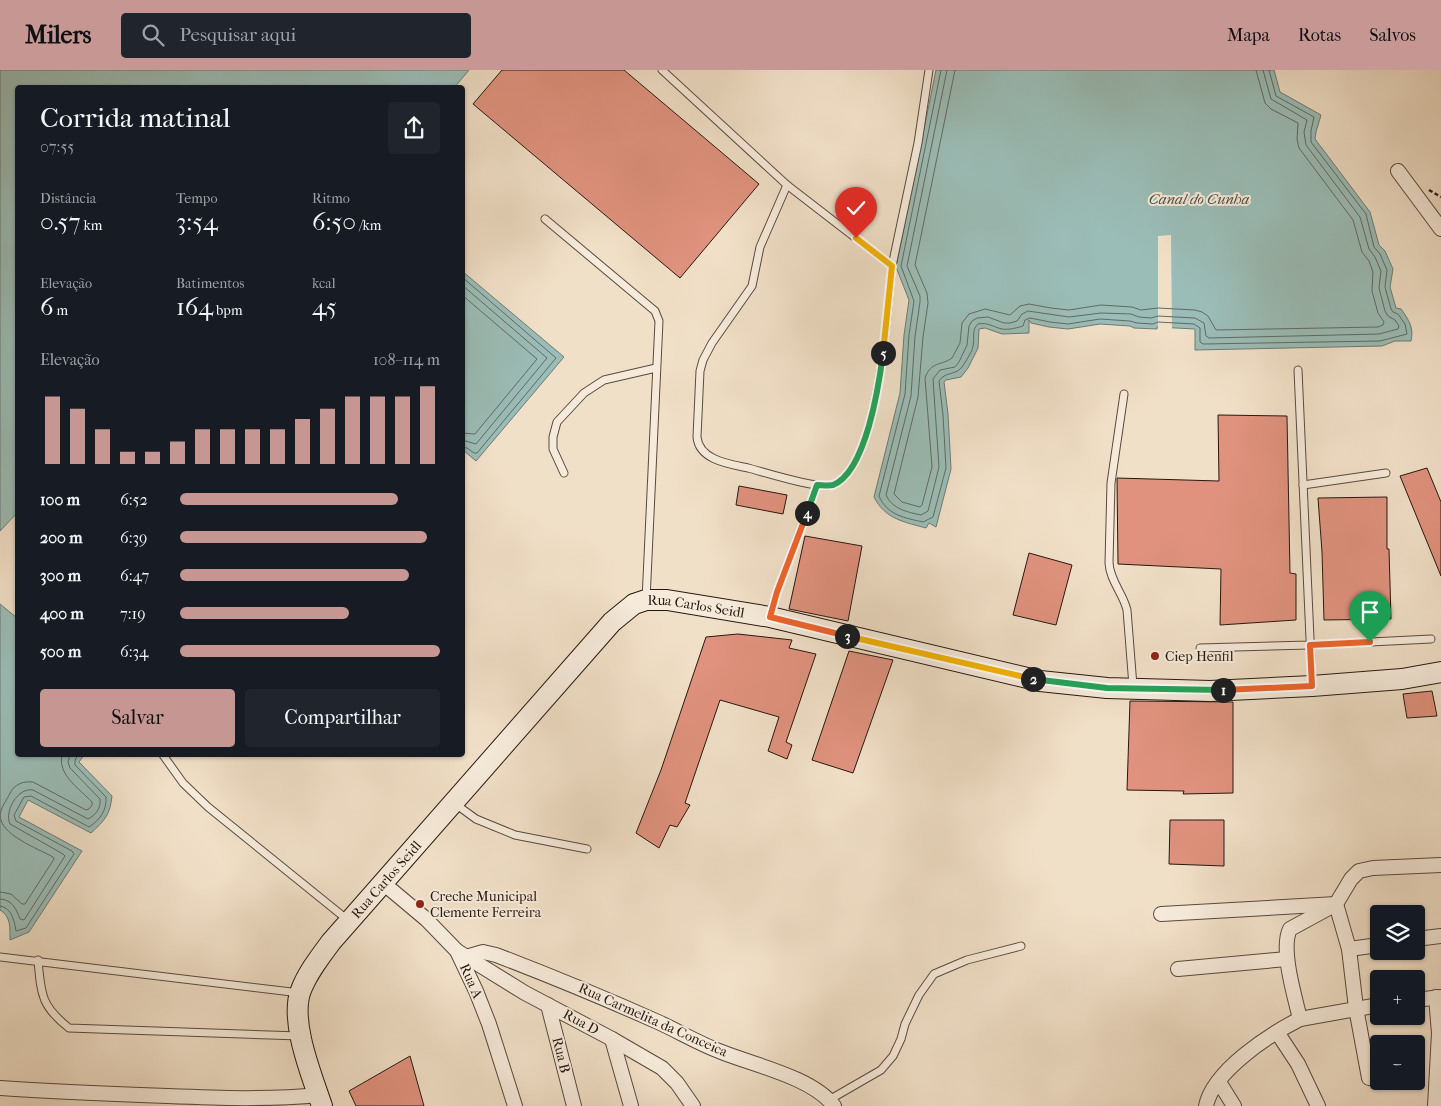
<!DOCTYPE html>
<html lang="pt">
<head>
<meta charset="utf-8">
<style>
  body { margin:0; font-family:"IM FELL French Canon",serif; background:#20242c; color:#f1f3f6; height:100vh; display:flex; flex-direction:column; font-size:19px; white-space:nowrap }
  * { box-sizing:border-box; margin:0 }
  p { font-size:16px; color:#9ea1a6 }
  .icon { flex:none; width:28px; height:28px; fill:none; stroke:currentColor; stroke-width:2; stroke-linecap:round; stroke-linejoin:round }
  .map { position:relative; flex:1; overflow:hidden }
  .sheet { position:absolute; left:15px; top:15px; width:450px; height:672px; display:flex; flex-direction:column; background:#171b24; border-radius:5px; box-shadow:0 1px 4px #0004 }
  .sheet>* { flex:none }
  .tools { position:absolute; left:1370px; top:835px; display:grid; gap:10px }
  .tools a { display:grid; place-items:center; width:55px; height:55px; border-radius:5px; background:#171b24; box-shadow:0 1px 4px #0004; font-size:25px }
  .pin { position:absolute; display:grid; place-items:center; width:42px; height:42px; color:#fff; margin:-51px -21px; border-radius:50% 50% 50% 0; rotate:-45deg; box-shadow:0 0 5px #0007 }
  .pin .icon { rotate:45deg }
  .km { position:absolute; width:25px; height:25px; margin:-12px; border-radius:50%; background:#222; color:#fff; font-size:14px; line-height:25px; text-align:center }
  .round { display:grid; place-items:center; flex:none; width:52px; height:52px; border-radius:5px; background:#20242c }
  .headline { display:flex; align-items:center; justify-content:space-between; height:85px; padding:0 25px }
  h1 { font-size:28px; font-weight:600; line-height:38px }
  .figures { display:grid; grid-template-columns:repeat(3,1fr); gap:8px; height:85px; padding:5px 25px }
  .figures div { display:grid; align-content:center }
  .figures b { font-size:25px; font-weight:600 }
  .figures small { font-size:14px; font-weight:400 }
  .figures p { font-size:14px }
  .chart { height:140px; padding:10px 25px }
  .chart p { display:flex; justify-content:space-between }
  .chart svg { width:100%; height:90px; margin-top:5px; stroke:#c59692; stroke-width:6 }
  .action { display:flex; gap:10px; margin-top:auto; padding:10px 25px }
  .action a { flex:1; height:58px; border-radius:5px; background:#c59692; color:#111; font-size:20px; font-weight:600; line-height:58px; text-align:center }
  .action a+a { background:#20242c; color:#f1f3f6 }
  ul { padding:0 25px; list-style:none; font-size:16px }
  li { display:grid; grid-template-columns:80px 60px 1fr; align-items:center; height:38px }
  li i { height:12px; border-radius:6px; background:#c59692 }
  header { display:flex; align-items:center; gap:30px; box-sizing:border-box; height:70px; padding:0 25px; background:#c59692; color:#111 }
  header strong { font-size:24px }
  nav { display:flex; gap:28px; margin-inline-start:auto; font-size:18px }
  .search { width:350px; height:45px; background:#20242c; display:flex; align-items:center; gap:12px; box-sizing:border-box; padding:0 18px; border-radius:5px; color:#9ea1a6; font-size:19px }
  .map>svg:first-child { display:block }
  .water { fill:#9bbdb7; stroke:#6d7b74 }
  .pier { fill:#f1e0c8 }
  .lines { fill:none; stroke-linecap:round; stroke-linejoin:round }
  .shore { stroke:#616a64; stroke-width:1 }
  .building { fill:#e0927e; stroke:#271810 }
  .lane-casing { stroke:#5a4a3e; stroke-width:9 }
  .street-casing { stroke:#5a4a3e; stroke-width:16 }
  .secondary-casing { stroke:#271810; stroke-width:22 }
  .path { stroke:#271810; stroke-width:2.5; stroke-dasharray:4 2.5; stroke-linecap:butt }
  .lane { stroke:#f6ebdb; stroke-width:7 }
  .street { stroke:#f6ebdb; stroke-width:14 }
  .secondary { stroke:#f6ebdb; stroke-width:20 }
  .split-1-casing { stroke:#fff; stroke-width:10 }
  .split-2-casing { stroke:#fff; stroke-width:10 }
  .split-3-casing { stroke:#fff; stroke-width:10 }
  .split-4-casing { stroke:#fff; stroke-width:10 }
  .split-5-casing { stroke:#fff; stroke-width:10 }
  .split-6-casing { stroke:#fff; stroke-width:10 }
  .split-1 { stroke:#f0652b; stroke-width:6 }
  .split-2 { stroke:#22a559; stroke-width:6 }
  .split-3 { stroke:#f5b400; stroke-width:6 }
  .split-4 { stroke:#f0652b; stroke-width:6 }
  .split-5 { stroke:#22a559; stroke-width:6 }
  .split-6 { stroke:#f5b400; stroke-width:6 }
  .poi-dot { fill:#8f2418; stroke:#f6ebdb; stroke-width:2 }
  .labels { text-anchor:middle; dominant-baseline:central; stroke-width:4; stroke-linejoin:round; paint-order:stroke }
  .street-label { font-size:14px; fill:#271810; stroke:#f6ebdb }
  .poi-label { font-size:14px; fill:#271810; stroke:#f6ebdb; text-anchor:start }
  .water-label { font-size:15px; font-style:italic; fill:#50524a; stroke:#f6ebdb }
</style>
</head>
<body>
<header>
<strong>Milers</strong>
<div class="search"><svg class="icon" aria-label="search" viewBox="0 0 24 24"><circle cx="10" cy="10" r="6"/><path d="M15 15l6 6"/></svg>Pesquisar aqui</div>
<nav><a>Mapa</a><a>Rotas</a><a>Salvos</a></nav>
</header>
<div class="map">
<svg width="1441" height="1036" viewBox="0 0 1441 1036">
  <rect width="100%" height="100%" fill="#f1e0c8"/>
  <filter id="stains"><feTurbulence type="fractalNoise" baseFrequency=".004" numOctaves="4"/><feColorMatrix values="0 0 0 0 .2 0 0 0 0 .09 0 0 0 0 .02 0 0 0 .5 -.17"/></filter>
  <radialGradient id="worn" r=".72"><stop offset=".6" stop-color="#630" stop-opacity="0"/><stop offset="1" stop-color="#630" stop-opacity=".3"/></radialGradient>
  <!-- water -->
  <g class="water">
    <path d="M 0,0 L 469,0 L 454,18 L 18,18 L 18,442 L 0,461 Z"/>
    <path d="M 936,0 L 1274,0 L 1280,22 L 1321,45 L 1316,62 L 1315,69 L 1370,142 L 1379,175 L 1385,181 L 1393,199 L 1390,217 L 1396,238 L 1401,239 C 1409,250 1414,258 1411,271 L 1395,271 L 1382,276 L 1195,280 L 1195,259 L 1157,257 L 1157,259 L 1134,258 L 1130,256 L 1100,254 L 1068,259 L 1049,257 L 1031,253 L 1029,250 L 1029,263 L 1002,264 L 985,258 L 979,259 L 978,278 L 968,298 L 961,307 L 946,310 L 944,312 L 948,344 L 951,399 L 936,457 L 929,453 L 926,458 C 904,452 885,449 874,427 L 900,323 L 904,265 L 909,230 L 896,197 Z"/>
    <path d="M 462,201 L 564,287 L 476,391 L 463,380 Z"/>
    <path d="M 0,534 L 17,548 L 18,685 L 84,685 L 79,692 L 112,726 C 110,745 105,750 91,763 L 28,730 L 19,747 L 82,781 L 29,862 L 10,870 C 10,858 11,846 0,840 Z"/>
  </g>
  <!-- pier -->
  <path class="pier" d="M 1171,165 L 1172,260 L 1159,260 L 1158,262 L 1158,166 Z"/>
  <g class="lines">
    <!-- shore -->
    <g class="shore">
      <path d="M 941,0 L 901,196 L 914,231 L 909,265 L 905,324 L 879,426 C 887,445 905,448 923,452 L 933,447 L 946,398 L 943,345 L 939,311 C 946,300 957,307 964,294 C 967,289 972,282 973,276 C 975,268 971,260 978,254 C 988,252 993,257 1002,259 C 1009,260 1016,258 1023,256 L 1025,250 L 1030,248 L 1050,252 L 1068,254 L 1100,249 L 1130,251 L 1137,253 L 1153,254 L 1158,252 L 1194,254 L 1200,258 L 1200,272 L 1203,274 L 1380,271 L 1407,264 L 1405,254 L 1398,244 L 1393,242 L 1391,239 L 1385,217 L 1387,200 L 1380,184 L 1374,177 L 1366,144 L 1311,72 L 1311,61 L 1314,47 L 1276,26 L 1269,0"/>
      <path d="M 947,0 L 907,196 L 920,226 L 920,232 L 915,266 L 911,326 L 886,425 C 892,439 907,442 921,445 L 928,441 L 939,397 L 933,309 L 940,300 L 955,297 L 959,292 L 967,275 L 969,256 L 972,251 L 977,248 L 988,247 L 1004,253 L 1010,253 L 1017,251 L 1022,244 L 1028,241 L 1069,247 L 1101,243 L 1131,244 L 1139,247 L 1151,248 L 1158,246 L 1195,248 L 1204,253 L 1206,266 L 1209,268 L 1379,264 L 1398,259 L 1399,256 L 1395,250 L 1388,246 L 1385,241 L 1379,218 L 1381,201 L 1375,187 L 1369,179 L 1360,147 L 1306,75 L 1304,62 L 1307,50 L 1271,29 L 1263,0"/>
      <path d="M 955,0 L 915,195 L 927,223 L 928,233 L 923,267 L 918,327 L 894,424 L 902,432 L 920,437 L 922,435 L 932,397 L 925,308 C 931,291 941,296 952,288 L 960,273 L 962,253 L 969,244 L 985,239 L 1010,245 L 1020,236 L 1029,234 L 1051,238 L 1069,240 L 1101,235 L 1132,237 L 1141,240 L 1158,238 L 1195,240 L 1202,242 L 1208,246 L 1216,260 L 1378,257 L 1383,255 L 1384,252 L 1378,243 L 1372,221 L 1373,202 L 1369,191 L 1362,182 L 1353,150 L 1299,78 L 1297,69 L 1298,53 L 1271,39 L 1265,33 L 1256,0"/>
      <path d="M 462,207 L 556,288 L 477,383 L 474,383 L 467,378 L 462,377"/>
      <path d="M 462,215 L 547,288 L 476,374 L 462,370"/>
      <path d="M 462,225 L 537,289 L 475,364 L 462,363"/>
      <path d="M 0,822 L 11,824 L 22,834 L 25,834 L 54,789 L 53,787 C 37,778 0,765 0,745 C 1,737 7,730 10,723 C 15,714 23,711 33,712 L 86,740 L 89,739 L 92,735 L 92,732 C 80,719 57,705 62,685"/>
      <path d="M 0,829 C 13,830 16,839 20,849 L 24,850 L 65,786 L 63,784 L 10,754 C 4,741 18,717 33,720 L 88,749 C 96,745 101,738 100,729 L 70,698 L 68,692 L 70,685"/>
      <path d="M 0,836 C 12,838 14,850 16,861 L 26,858 L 74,784 L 72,781 L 16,751 L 14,745 L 24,727 L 31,726 L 89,757 C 100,750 107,740 106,727 L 75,695 L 75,690 L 78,685"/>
    </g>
  </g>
  <!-- building -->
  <g class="building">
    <path d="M 502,0 L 624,0 L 759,114 L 680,208 L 473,34 Z"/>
    <path d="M 1218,345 L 1287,346 L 1290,503 L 1296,504 L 1296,550 L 1220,555 L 1221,499 L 1118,494 L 1117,408 L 1219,411 Z"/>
    <path d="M 1427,398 L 1441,432 L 1441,506 L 1400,406 Z"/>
    <path d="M 739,416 L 787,425 L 783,444 L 736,435 Z"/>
    <path d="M 1387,427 L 1387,479 L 1389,479 L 1391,549 L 1324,550 L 1322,482 L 1318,428 Z"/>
    <path d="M 805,466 L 862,476 L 848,551 L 789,539 Z"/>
    <path d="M 1029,483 L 1072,495 L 1056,555 L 1013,545 Z"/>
    <path d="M 738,564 L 792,570 L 789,578 L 816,584 L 786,672 L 792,675 L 787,689 L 768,681 L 779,647 L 720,630 L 685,733 L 690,735 L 677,757 L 670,755 L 659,778 L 636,763 L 661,700 L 706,567 Z"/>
    <path d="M 849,581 L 893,590 L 853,703 L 812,690 Z"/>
    <path d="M 1432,621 L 1437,646 L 1407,648 L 1403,624 Z"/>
    <path d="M 1130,631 L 1233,632 L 1233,723 L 1183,724 L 1184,721 L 1127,720 Z"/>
    <path d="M 1170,750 L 1224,750 L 1224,796 L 1169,794 Z"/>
    <path d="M 410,986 L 424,1036 L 356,1036 L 349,1021 Z"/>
  </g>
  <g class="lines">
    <defs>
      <g id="lane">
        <path d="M 662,0 L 787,115 L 892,196 L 918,73 L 929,0"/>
        <path d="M 787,115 L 760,177 L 752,216 L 712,273 L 703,290 L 700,301 L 697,367 C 699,390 729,394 748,398 C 764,402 819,420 833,415 C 879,397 887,241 892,196"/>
        <path d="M 545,149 L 655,241 L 659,251 L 646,530"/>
        <path d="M 1298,300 L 1312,613"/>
        <path d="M 1124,324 L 1111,413 L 1109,493 C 1110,511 1123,523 1127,540 L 1133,616"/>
        <path d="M 564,403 L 553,379 L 553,367 L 557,352 L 584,323 L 604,310 L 656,298"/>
        <path d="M 1303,415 L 1386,403"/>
        <path d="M 770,545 L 777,522 L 817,415"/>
        <path d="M 1200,578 L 1310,575 L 1431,569"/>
        <path d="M 163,685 L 183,713 L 208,737 L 349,851"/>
        <path d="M 454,733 L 476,749 L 515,765 L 587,779"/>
        <path d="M 0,887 L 300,923"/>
        <path d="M 38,890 C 41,924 41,936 69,958 L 300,966"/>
        <path d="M 829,1030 L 881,1000 L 893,986 L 901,969 L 905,954 L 919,925 L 934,904 L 967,890 L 1021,876"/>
      </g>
      <g id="street">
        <path d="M 1398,101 L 1441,159"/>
        <path d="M 383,813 L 426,849 L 457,881 L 476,921 L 489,954 L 515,1036"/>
        <path d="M 1161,844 L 1336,834 L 1349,879 L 1356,938 L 1369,1008"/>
        <path d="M 1416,869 L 1441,866"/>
        <path d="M 1349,879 L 1379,875"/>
        <path d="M 457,881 L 525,923 L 612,969 L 662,998 L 677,1013 L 693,1036"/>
        <path d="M 466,887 L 483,882 L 496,885 C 551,906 604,928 658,952 C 678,961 698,973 719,981 C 753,995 812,1007 834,1036"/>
        <path d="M 1178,899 L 1287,889"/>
        <path d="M 1416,930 L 1441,927"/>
        <path d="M 548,935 L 574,1036"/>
        <path d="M 1300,949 C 1295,927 1280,879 1290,859 L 1336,834 L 1351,809 L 1359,801 L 1373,798 L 1441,795"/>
        <path d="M 1277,962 L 1298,994 L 1318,1036"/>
        <path d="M 612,969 L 631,1036"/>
        <path d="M 1219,1012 L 1234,1036"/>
        <path d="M 0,1018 C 56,1022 111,1024 167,1026 C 218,1028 268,1030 319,1025"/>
        <path d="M 1206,1036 C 1213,1001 1270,964 1300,949 L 1379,935"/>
        <path d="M 1435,1036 L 1439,963 L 1436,927"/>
      </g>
      <g id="secondary">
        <path id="s1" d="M 322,1036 C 312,1006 289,951 301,920 C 308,902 320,887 331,872 L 612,552 L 634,534 L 646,530 L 667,530 L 770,547 L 1040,611 L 1107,618 L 1210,621 L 1312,616 L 1402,609 L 1441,602"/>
      </g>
    </defs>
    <!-- lane casing -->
    <use href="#lane" class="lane-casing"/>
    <!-- street casing -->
    <use href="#street" class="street-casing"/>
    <!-- secondary casing -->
    <use href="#secondary" class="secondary-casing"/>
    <!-- path -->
    <path class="path" d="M 1429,120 L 1441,127"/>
    <!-- lane -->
    <use href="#lane" class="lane"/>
    <!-- street -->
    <use href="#street" class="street"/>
    <!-- secondary -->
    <use href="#secondary" class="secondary"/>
  </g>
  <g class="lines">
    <defs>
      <path id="split-1" d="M 1223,620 L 1312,616 L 1310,575 L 1370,572"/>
      <path id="split-2" d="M 1033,609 L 1107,618 L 1223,620"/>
      <path id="split-3" d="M 847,566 L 1033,609"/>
      <path id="split-4" d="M 807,443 L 777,522 L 770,547 L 847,566"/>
      <path id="split-5" d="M 807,443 L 817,415 C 822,415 828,416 833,415 C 866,402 879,315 883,283"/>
      <path id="split-6" d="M 856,168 L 892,196 L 883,283"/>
    </defs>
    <!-- split-1 casing -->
    <use href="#split-1" class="split-1-casing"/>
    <!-- split-2 casing -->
    <use href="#split-2" class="split-2-casing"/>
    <!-- split-3 casing -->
    <use href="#split-3" class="split-3-casing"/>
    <!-- split-4 casing -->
    <use href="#split-4" class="split-4-casing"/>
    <!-- split-5 casing -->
    <use href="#split-5" class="split-5-casing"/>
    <!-- split-6 casing -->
    <use href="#split-6" class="split-6-casing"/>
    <!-- split-1 -->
    <use href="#split-1" class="split-1"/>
    <!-- split-2 -->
    <use href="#split-2" class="split-2"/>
    <!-- split-3 -->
    <use href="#split-3" class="split-3"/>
    <!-- split-4 -->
    <use href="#split-4" class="split-4"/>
    <!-- split-5 -->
    <use href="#split-5" class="split-5"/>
    <!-- split-6 -->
    <use href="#split-6" class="split-6"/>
  </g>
  <!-- markers -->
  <g class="poi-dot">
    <circle cx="1155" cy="586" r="5"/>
    <circle cx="420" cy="834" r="5"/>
  </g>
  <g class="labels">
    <!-- street labels -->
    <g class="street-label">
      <text stroke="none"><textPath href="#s1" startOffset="694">Rua Carlos Seidl</textPath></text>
      <text stroke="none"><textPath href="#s1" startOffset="260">Rua Carlos Seidl</textPath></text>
      <text transform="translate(471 911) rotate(66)">Rua A</text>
      <text transform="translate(653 950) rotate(24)">Rua Carmelita da Conceica</text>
      <text transform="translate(581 952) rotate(28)">Rua D</text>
      <text transform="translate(561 985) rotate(76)">Rua B</text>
    </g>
    <!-- poi labels -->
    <g class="poi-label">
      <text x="1165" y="586">Ciep Henfil</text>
      <text x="430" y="826">Creche Municipal<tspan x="430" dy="16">Clemente Ferreira</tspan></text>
    </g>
    <!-- water labels -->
    <g class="water-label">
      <text x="1199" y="129">Canal do Cunha</text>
    </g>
  </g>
  <rect width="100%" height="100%" filter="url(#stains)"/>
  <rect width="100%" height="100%" fill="url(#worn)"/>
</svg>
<div class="tools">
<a><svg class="icon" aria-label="layers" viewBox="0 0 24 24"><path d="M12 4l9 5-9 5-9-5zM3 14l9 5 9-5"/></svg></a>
<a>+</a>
<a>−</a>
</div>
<div class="pin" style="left:1370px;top:572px;background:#1e9e55"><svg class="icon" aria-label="arrive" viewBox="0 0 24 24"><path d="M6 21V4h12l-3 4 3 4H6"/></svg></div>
<div class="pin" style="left:856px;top:168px;background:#d93025"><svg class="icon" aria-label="check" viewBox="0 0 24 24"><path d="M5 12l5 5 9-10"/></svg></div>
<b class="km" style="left:1223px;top:620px">1</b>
<b class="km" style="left:1033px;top:609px">2</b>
<b class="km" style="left:847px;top:566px">3</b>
<b class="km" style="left:807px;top:443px">4</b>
<b class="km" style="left:883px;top:283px">5</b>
<section class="sheet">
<div class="headline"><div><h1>Corrida matinal</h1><p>07:55</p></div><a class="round"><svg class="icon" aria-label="share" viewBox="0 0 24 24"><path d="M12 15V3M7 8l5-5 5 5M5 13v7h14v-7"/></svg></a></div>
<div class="figures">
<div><p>Distância</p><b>0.57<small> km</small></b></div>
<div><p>Tempo</p><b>3:54</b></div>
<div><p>Ritmo</p><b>6:50<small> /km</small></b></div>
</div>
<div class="figures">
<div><p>Elevação</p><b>6<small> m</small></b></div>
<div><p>Batimentos</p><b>164<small> bpm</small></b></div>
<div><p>kcal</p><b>45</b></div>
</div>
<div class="chart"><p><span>Elevação</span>108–114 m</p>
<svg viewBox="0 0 160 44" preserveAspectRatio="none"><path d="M5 44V11M15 44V17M25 44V27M35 44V38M45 44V38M55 44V33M65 44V27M75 44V27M85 44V27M95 44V27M105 44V22M115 44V17M125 44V11M135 44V11M145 44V11M155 44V6"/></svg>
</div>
<ul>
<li><b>100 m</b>6:52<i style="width:84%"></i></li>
<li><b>200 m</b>6:39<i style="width:95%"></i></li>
<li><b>300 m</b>6:47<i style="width:88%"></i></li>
<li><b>400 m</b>7:19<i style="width:65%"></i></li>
<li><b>500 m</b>6:34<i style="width:100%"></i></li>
</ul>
<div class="action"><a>Salvar</a><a>Compartilhar</a></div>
</section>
</div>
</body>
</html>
